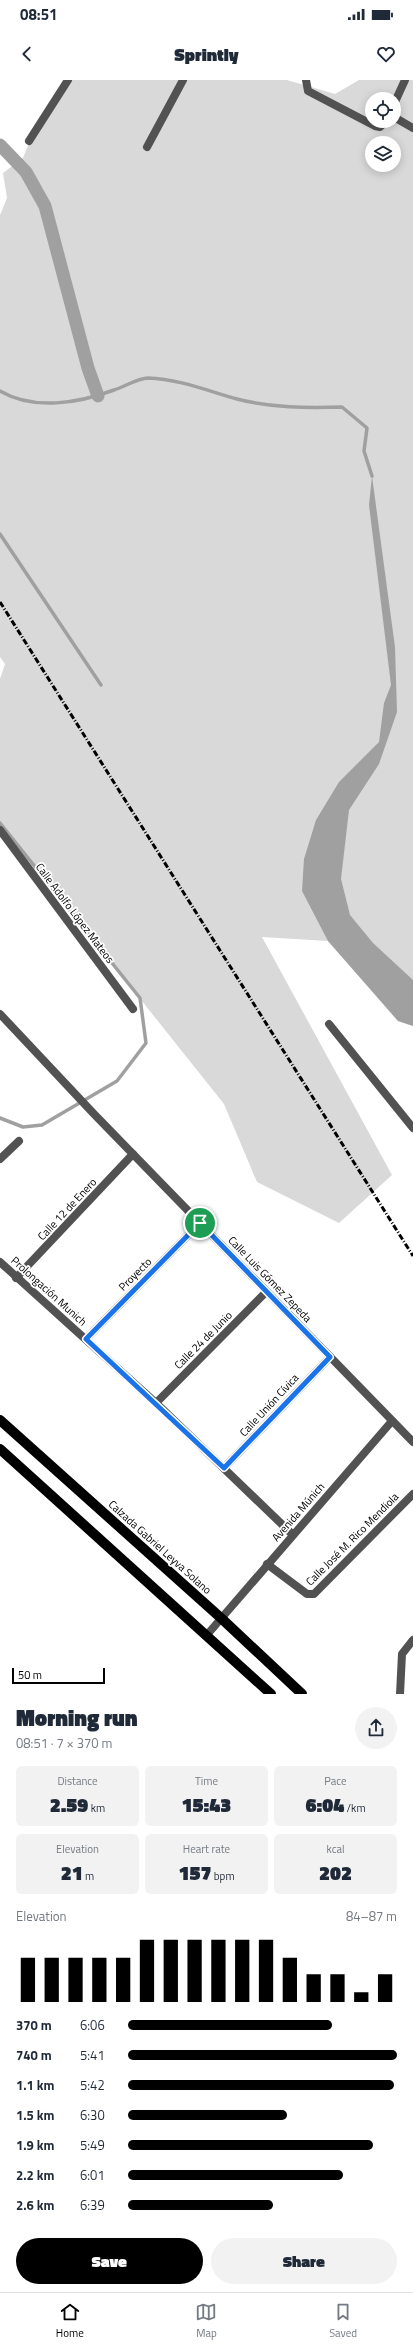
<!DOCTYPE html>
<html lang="en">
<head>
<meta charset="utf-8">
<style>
  body { margin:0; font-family:"Titillium Web",sans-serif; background:#f2f2f3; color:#1f2937; height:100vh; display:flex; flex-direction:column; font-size:15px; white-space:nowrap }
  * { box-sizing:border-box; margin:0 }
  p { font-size:13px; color:#747a83 }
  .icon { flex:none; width:22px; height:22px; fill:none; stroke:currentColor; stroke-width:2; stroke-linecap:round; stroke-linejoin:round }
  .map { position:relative; height:1614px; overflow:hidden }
  .sheet { display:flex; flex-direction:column; background:#fff; flex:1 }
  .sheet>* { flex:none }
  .fabs { position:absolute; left:365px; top:12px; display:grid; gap:8px }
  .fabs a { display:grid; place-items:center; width:36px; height:36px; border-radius:50%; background:#fff; box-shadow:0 2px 10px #0003; font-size:20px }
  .scale { position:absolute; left:12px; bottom:10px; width:93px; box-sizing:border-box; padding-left:4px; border:2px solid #000; border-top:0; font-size:11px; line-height:14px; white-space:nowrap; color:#000; -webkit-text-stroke:3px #fff; paint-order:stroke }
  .pin { position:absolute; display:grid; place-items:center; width:34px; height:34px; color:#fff; margin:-17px; border:2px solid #fff; border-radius:50%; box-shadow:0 1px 4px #0007 }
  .round { display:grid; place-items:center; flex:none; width:42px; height:42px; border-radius:21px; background:#f2f2f3 }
  .summary { display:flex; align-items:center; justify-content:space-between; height:68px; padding:0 16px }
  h1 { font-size:22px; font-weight:800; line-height:30px }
  .stats { display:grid; grid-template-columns:repeat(3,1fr); gap:6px; height:68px; padding:4px 16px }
  .stats div { display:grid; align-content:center; border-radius:6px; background:#f2f2f3; text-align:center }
  .stats b { font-size:20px; font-weight:800 }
  .stats small { font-size:11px; font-weight:400 }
  .stats p { font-size:11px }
  .chart { height:112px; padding:8px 16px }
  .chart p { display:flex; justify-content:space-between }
  .chart svg { width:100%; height:72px; margin-top:4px; stroke:#000; stroke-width:6 }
  .action { display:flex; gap:8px; margin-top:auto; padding:8px 16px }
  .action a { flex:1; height:46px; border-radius:24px; background:#000; color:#fff; font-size:16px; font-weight:800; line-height:46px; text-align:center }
  .action a+a { background:#f2f2f3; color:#1f2937 }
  ul { padding:0 16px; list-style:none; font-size:13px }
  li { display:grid; grid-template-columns:64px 48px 1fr; align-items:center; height:30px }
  li i { height:10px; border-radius:5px; background:#000 }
  .status { display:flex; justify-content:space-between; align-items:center; height:28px; padding:0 20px; background:#fff; direction:ltr }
  .status svg { height:11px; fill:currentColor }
  header { display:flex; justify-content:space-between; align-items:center; height:52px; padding:0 16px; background:#fff; font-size:18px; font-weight:800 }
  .tabs { display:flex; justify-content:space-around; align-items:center; height:56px; border-top:1px solid #e0e1e3; background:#fff; font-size:11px; color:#747a83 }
  .tabs a { display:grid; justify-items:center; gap:2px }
  .tabs .active { color:#000 }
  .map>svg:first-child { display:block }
  .green { fill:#d9d9d9; fill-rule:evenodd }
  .water { fill:#a0a0a0 }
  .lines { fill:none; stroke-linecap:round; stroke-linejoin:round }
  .stream { stroke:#a0a0a0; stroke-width:3.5 }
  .canal { stroke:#a0a0a0; stroke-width:13 }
  .street { stroke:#525252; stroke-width:8 }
  .primary { stroke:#000; stroke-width:10 }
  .rail { stroke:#000; stroke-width:3; stroke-dasharray:6 2 1 2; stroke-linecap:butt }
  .route-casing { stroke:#fff; stroke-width:8 }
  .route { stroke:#1a73e8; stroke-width:5 }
  .labels { text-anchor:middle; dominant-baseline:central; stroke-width:3.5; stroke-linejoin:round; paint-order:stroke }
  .street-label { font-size:11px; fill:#000; stroke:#fff }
</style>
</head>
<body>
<div class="status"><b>08:51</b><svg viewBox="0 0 49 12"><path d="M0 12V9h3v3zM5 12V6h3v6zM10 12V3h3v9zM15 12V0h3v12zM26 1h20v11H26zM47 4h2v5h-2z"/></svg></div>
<header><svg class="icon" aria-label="back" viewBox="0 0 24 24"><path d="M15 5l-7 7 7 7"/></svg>Sprintly<svg class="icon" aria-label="heart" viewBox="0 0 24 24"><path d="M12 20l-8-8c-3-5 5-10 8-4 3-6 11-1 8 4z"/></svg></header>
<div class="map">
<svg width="413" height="1614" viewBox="0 0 413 1614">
  <rect width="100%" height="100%" fill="#fff"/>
  <!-- green -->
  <path class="green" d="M 67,0 L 287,0 L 335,14 L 359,0 L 413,0 L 413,946 L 398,941 L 328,861 L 262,857 L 392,1095 L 339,1143 L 257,1102 L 224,1024 L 0,743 L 0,599 L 5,584 L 0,577 L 0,135 L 7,118 L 3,93 L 23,78 L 29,63 ZM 372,19 L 394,19 L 394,41 L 372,41 ZM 372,63 L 394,63 L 394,85 L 372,85 Z"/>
  <!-- water -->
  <path class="water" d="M 372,396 L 395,567 L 397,632 L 379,684 L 349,730 L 341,799 L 350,835 L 373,863 L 413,900 L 413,946 L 398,941 L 328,861 L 302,811 L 304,779 L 316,740 L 339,702 L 379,662 L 384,623 L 391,605 L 369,425 Z"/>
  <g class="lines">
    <!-- stream -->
    <g class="stream">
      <path d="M 0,311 C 34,331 79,323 114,310 C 124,307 138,298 148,298 C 179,299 208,311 237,319 C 271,328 307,328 342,327 L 367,348 L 364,371 L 372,396"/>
      <path d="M 0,454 L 101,605"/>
      <path d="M 0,743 L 140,918 L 146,963 L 117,1001 L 42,1045 L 23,1047 L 0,1038"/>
    </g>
    <!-- canal -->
    <path class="canal" d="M 0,65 L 26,92 L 45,126 L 88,288 L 98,316"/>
    <!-- street -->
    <g class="street">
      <path d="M 306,0 L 308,11 L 375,46 L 380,47 L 386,41"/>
      <path d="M 394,24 L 405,0"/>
      <path d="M 394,37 L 413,48"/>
      <path d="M 29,61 L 68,0"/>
      <path d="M 147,67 L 183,0"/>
      <path d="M 0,750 L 133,929"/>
      <path d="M 0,934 L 94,1034 L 413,1362"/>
      <path d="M 329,944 L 413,1048"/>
      <path d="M 0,1079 L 19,1061"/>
      <path d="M 0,1182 L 156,1323 L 292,1454"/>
      <path d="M 16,1198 L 133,1074"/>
      <path d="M 86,1259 L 200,1143"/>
      <path d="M 156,1323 L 266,1212"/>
      <path d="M 224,1388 L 330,1277"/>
      <path d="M 267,1484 L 307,1514 L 314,1514 L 413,1414"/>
      <path d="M 206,1556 L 392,1341"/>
      <path d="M 400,1614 L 402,1574 L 413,1560"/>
    </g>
    <!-- primary -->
    <g class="primary">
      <path d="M 0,1340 L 221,1538 L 302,1614"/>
      <path d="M 0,1369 L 271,1614"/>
    </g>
    <!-- rail -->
    <path class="rail" d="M 0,522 L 413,1176"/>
  </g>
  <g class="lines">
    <defs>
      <path id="route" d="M 200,1143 L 330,1277 L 224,1388 L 86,1259 Z"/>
    </defs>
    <!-- route casing -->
    <use href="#route" class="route-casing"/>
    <!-- route -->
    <use href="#route" class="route"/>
  </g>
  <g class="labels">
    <!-- street labels -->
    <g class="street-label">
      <text transform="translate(75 833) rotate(53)">Calle Adolfo López Mateos</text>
      <text transform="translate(67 1129) rotate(-47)">Calle 12 de Enero</text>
      <text transform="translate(135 1194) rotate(-45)">Proyecto</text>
      <text transform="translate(270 1199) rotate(46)">Calle Luis Gómez Zepeda</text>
      <text transform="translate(49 1211) rotate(42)">Prolongación Munich</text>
      <text transform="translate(203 1260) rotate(-45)">Calle 24 de Junio</text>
      <text transform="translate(269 1325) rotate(-47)">Calle Unión Cívica</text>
      <text transform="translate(298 1432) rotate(-49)">Avenida Múnich</text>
      <text transform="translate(352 1459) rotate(-45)">Calle José M. Rico Mendiola</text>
      <text transform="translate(160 1467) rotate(42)">Calzada Gabriel Leyva Solano</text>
    </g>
  </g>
</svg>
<div class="fabs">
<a><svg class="icon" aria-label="locate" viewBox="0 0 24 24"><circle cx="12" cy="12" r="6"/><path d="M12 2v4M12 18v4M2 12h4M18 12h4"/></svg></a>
<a><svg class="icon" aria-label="layers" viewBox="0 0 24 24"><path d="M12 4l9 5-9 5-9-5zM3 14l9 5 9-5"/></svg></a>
</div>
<div class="scale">50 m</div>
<div class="pin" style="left:200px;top:1143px;background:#1e9e55"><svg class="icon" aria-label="arrive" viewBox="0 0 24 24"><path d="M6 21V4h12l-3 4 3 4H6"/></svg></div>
</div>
<section class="sheet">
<div class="summary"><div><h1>Morning run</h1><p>08:51 · 7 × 370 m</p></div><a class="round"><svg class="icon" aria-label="share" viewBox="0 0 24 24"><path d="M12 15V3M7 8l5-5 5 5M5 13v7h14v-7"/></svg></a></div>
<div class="stats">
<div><p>Distance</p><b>2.59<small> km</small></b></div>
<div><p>Time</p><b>15:43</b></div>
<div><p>Pace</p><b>6:04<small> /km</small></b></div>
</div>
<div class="stats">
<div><p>Elevation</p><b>21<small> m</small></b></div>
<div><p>Heart rate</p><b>157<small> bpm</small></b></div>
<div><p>kcal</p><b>202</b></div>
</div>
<div class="chart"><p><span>Elevation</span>84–87 m</p>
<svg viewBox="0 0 160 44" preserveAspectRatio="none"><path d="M5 44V17M15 44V17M25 44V17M35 44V17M45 44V17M55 44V6M65 44V6M75 44V6M85 44V6M95 44V6M105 44V6M115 44V17M125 44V27M135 44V27M145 44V38M155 44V27"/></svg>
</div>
<ul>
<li><b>370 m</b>6:06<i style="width:76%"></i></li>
<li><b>740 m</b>5:41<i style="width:100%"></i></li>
<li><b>1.1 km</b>5:42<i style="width:99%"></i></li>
<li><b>1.5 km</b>6:30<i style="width:59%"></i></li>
<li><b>1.9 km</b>5:49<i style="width:91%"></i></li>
<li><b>2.2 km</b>6:01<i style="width:80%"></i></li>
<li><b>2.6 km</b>6:39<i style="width:54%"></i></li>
</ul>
<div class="action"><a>Save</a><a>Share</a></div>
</section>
<nav class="tabs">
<a class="active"><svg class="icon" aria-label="home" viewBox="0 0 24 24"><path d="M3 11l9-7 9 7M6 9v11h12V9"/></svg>Home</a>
<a><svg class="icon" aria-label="map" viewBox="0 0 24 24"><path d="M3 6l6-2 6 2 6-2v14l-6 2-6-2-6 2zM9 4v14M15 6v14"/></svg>Map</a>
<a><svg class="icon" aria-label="saved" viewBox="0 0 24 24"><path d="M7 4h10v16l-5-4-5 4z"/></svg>Saved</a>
</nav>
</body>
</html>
